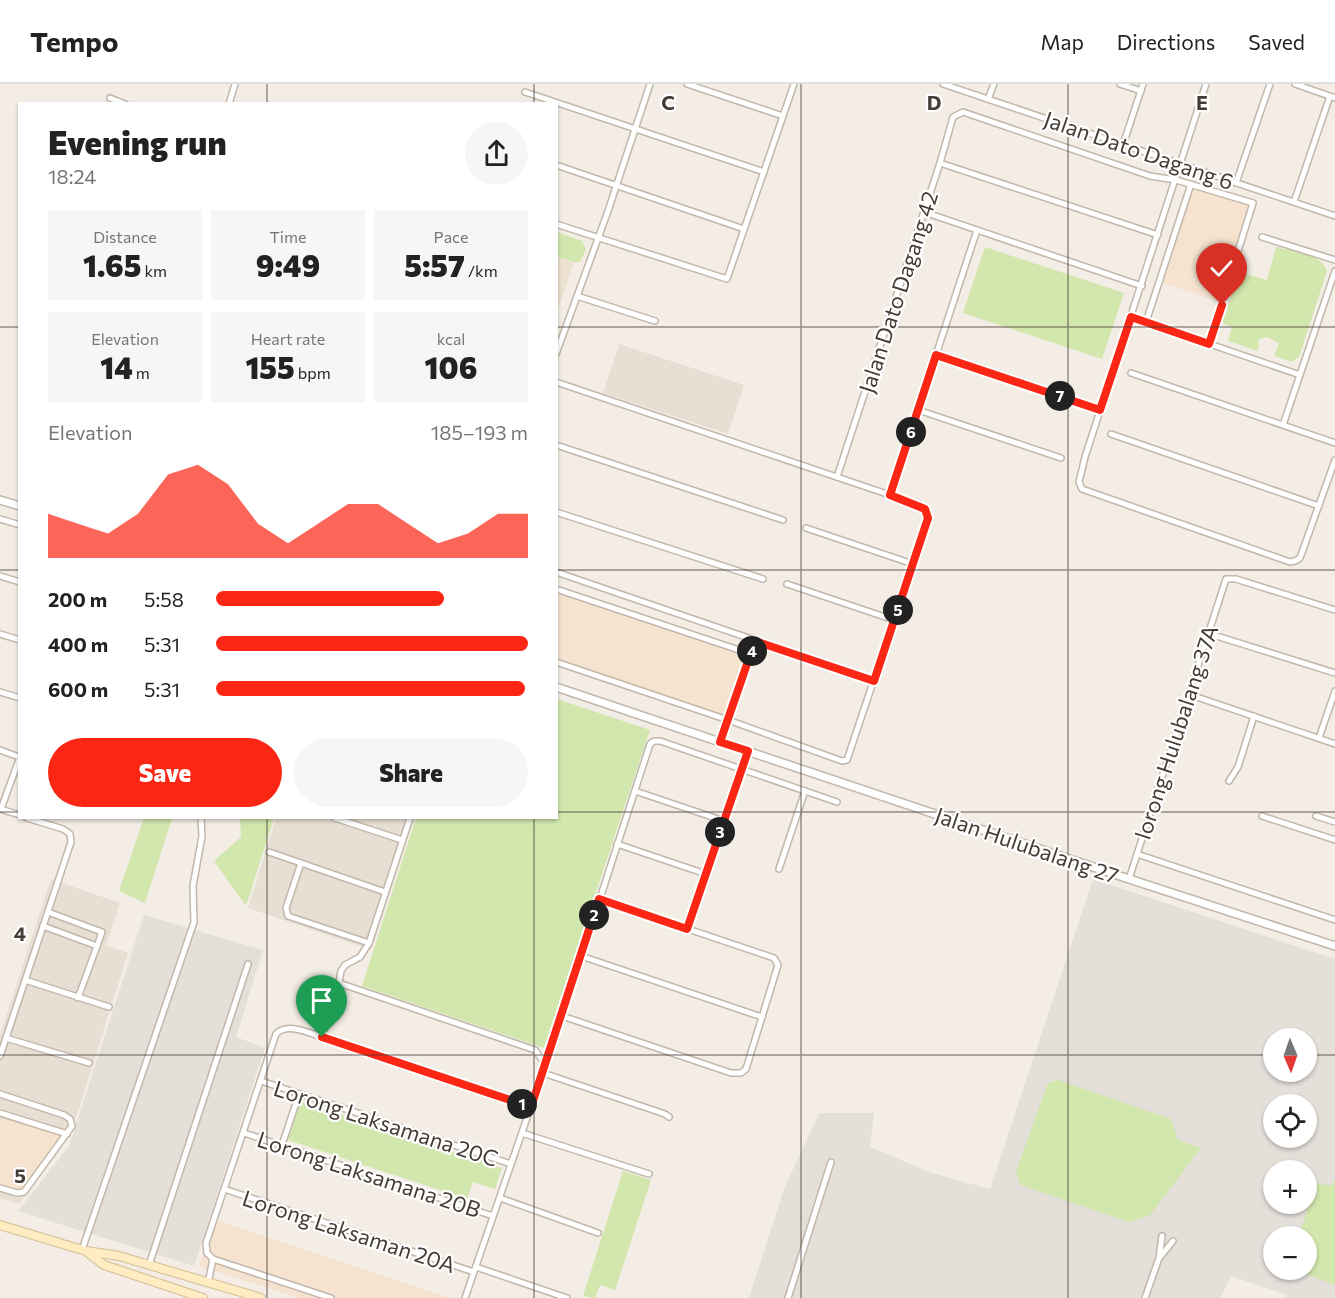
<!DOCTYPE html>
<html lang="en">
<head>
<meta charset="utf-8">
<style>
  body { margin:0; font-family:Commissioner,sans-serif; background:#f6f6f6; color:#222; height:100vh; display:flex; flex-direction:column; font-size:22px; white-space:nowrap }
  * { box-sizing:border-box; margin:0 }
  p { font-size:20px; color:#767676 }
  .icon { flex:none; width:33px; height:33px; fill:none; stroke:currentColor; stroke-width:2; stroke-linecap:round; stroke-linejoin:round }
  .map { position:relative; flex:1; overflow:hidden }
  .drawer { position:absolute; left:18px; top:18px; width:540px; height:717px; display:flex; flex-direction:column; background:#fff; border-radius:0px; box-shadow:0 2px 4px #0004 }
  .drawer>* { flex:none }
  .needle { width:39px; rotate:178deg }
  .buttons { position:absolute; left:1263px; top:944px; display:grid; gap:12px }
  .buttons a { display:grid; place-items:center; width:54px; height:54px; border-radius:50%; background:#fff; box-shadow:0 2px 4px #0004; font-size:30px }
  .pin { position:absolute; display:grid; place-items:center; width:51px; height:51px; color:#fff; margin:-62px -26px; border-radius:50% 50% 50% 0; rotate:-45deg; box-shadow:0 0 6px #0007 }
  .pin .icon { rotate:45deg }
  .km { position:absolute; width:30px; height:30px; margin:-15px; border-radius:50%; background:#222; color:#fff; font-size:16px; line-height:30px; text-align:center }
  .round { display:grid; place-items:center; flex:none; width:63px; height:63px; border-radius:32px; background:#f6f6f6 }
  .headline { display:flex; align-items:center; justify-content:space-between; height:102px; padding:0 30px }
  h1 { font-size:33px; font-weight:800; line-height:45px }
  .stats { display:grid; grid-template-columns:repeat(3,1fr); gap:9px; height:102px; padding:6px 30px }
  .stats div { display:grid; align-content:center; border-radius:0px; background:#f6f6f6; text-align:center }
  .stats b { font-size:30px; font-weight:800 }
  .stats small { font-size:16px; font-weight:400 }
  .stats p { font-size:16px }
  .chart { height:168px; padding:12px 30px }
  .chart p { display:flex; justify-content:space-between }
  .chart svg { width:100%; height:108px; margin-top:6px; fill:#fb2614; opacity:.7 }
  .primary-button { display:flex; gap:12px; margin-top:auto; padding:12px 30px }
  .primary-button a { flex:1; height:69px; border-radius:36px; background:#fb2614; color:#fff; font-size:24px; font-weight:800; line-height:69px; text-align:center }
  .primary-button a+a { background:#f6f6f6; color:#222 }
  ul { padding:0 30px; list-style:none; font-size:20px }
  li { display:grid; grid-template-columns:96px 72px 1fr; align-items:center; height:45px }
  li i { height:15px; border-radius:8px; background:#fb2614 }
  header { display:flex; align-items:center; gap:36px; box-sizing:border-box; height:84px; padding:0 30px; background:#fff; border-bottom:2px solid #e0e0e0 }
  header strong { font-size:28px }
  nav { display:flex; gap:33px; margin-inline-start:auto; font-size:21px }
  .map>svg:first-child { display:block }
  .residential { fill:#e7dfd3 }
  .commercial { fill:#f5e3cf }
  .industrial { fill:#e5dfda; fill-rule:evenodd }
  .education { fill:#ece2cf }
  .green { fill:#d1e7ad }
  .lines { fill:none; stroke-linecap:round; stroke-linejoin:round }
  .minor-casing { stroke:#c1b7aa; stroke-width:8 }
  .tertiary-casing { stroke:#c1b7aa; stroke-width:10 }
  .secondary-casing { stroke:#d3be94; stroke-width:10 }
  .minor { stroke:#fff; stroke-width:5 }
  .tertiary { stroke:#fff; stroke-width:7 }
  .secondary { stroke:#ffecc3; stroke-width:8 }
  .route-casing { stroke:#fff; stroke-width:12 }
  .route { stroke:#fb2614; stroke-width:8 }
  .grid { fill:none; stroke:#453d35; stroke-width:1.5; stroke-opacity:0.55 }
  .labels { text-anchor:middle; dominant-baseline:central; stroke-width:4.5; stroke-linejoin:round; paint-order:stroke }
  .street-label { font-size:22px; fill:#453d35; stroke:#fff }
  .grid-label { font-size:20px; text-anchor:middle; font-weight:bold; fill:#453d35; stroke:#fff; stroke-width:4.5; stroke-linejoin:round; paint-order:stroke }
</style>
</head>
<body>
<header>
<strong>Tempo</strong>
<nav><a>Map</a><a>Directions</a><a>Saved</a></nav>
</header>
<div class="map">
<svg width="1335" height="1214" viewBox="0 0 1335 1214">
  <rect width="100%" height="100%" fill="#f3ede5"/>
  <!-- residential -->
  <g class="residential">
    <path d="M 619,260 L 744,301 L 728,350 L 603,309 Z"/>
    <path d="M 276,734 L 414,734 L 371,866 L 248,824 Z"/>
    <path d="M 51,795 L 120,819 L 106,861 L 128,869 L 71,1050 L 19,1120 L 0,1114 L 0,951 Z"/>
  </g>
  <!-- commercial -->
  <g class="commercial">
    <path d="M 1193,103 L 1249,122 L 1220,218 L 1162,199 Z"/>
    <path d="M 557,508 L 747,572 L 726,632 L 557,575 Z"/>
    <path d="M 0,1031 L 62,1052 L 23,1106 L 18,1107 L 0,1102 Z"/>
    <path d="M 216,1136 L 450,1214 L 299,1214 L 199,1182 Z"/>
  </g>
  <!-- industrial -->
  <g class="industrial">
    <path d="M 1093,795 L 1335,875 L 1335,1214 L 1286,1214 L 1287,1211 L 1231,1192 L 1221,1214 L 749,1214 L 784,1105 L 819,1029 L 874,1029 L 870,1063 L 932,1089 L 990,1105 ZM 1274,954 L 1306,954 L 1306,987 L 1274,987 ZM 1274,1020 L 1306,1020 L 1306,1053 L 1274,1053 ZM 1274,1086 L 1306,1086 L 1306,1119 L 1274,1119 ZM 1274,1152 L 1306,1152 L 1306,1185 L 1274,1185 Z"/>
    <path d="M 144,831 L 263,866 L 236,953 L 265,964 L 194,1182 L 18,1127 L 69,1062 Z"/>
  </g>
  <!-- education -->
  <path class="education" d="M 557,172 L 574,178 L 557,229 L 556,172 Z"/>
  <!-- green -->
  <g class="green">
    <path d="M 557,148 L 582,157 L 586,165 L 580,178 L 574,178 L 557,172 Z"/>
    <path d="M 985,163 L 1124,209 L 1102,275 L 963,229 Z"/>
    <path d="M 1276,163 C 1292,167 1322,170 1327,187 L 1299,273 L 1292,278 L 1274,272 L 1279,259 L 1267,253 L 1259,255 L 1258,267 L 1228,257 L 1232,243 L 1222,239 L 1239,188 L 1267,196 Z"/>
    <path d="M 557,615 L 650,646 L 544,964 L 362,902 L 416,734 L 556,734 Z"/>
    <path d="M 144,734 L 172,734 L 145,819 L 119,807 Z"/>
    <path d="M 240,734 L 274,734 L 246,822 L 214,777 L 241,753 Z"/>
    <path d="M 1058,996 L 1171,1035 L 1178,1056 L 1201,1064 L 1155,1125 L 1148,1132 L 1129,1138 L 1020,1101 L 1016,1087 L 1048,999 Z"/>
    <path d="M 301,1017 L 502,1084 L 495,1105 L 473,1098 L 467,1115 L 288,1056 Z"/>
    <path d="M 623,1087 L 651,1096 L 615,1206 L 600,1201 L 595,1214 L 583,1212 Z"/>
    <path d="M 1335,1095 L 1335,1201 L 1292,1185 L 1306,1185 L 1306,1152 L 1299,1152 L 1316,1099 L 1331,1102 Z"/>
  </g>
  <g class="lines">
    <defs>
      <g id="minor">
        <path d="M 687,0 L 783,32"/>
        <path d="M 943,0 L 1335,132"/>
        <path d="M 1120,0 L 1141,7"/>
        <path d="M 1206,0 L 1085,373 L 1079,398 L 1082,405 L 1290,478 L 1295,477 L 1300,474 L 1335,376"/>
        <path d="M 1295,0 L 1335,14"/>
        <path d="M 525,8 L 764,88"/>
        <path d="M 110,14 L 125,20"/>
        <path d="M 988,15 L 994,0"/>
        <path d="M 229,20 L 235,0"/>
        <path d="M 1123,61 L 1143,0"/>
        <path d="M 940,79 L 1158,151"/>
        <path d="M 556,81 L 744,145"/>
        <path d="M 1236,99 L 1270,0"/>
        <path d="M 1294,118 L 1330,12"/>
        <path d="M 924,128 L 1142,202"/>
        <path d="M 556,140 L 727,195 L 794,0"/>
        <path d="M 1262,153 L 1335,176"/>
        <path d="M 577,212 L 655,237"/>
        <path d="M 1131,233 L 1300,291"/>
        <path d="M 1146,238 L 1191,100"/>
        <path d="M 556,270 L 608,127 L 650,0"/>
        <path d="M 936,271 L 1100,325"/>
        <path d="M 1131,289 L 1335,359"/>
        <path d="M 556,298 L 890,411 L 925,425 L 928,434 L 847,676 L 842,677 L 728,636 L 556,578"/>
        <path d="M 918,326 L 1061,374"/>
        <path d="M 1283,341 L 1335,187"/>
        <path d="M 1111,350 L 1319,422"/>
        <path d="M 556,361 L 783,436"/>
        <path d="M 837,393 L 940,79 L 953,33 L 963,28 L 1150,92 L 1176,96 L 1253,119 L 1209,260"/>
        <path d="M 890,411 L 977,146"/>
        <path d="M 556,428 L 763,495"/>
        <path d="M 0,435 L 20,441"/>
        <path d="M 806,444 L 913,480"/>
        <path d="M 556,488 L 874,597"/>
        <path d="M 0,492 L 20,498"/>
        <path d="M 787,500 L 894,536"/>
        <path d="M 556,505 L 751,570"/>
        <path d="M 1207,549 L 1335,589"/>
        <path d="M 0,550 L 20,556"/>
        <path d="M 0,608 L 20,614"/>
        <path d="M 1188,610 L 1335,660"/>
        <path d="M 1319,654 L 1335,607"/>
        <path d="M 720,658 L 755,557"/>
        <path d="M 0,666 L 19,673"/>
        <path d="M 1229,697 L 1238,683 L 1254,632"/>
        <path d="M 635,707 L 724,737"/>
        <path d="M 0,725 L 20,731"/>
        <path d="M 1,725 L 20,673"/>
        <path d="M 1262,732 L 1335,756"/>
        <path d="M 1316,732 L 1335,738"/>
        <path d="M 335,734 L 402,756"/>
        <path d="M 617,760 L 706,790"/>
        <path d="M 269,768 L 385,808"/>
        <path d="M 1137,770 L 1335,836"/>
        <path d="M 301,779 L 286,824 L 288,832 L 369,859"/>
        <path d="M 779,785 L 805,707"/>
        <path d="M 1129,795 L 1226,495 L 1236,495 L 1335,526"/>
        <path d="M 43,842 L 97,862 L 102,848 L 48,828"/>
        <path d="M 687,845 L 748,667"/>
        <path d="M 581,872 L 762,933"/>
        <path d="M 25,896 L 109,923"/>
        <path d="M 339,899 L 535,966 L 546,981"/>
        <path d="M 78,914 L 97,862"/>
        <path d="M 562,932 L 731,989 L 741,989 L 746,985 L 778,881 L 774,874 L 599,815"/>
        <path d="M 322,953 L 339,899 L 341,887 L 345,881 L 360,873 L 369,859 L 410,734"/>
        <path d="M 6,954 L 89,979"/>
        <path d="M 0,972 L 71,758 L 70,750 L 63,745 L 27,734"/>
        <path d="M 543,989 L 665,1030 L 669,1033"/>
        <path d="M 261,997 L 511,1080"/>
        <path d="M 0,1010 L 64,1031 L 70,1035 L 72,1042 L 24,1108 L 17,1109 L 0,1104"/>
        <path d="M 0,1029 L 67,1050"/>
        <path d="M 244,1049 L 493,1132"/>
        <path d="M 522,1049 L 649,1090"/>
        <path d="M 282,1061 L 299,1010"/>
        <path d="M 224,1105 L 474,1188"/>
        <path d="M 500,1114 L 598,1149"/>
        <path d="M 82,1166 L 194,838 L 193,802 L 202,752 L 201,734"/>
        <path d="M 1160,1173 L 1173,1157"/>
        <path d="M 149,1181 L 248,880"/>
        <path d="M 476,1183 L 567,1214"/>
        <path d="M 208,1199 L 213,1175"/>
        <path d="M 331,1214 L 213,1175 L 207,1169 L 206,1159 L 276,950 C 287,938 309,949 322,953 L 531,1023"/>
        <path d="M 465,1214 L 562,932 L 650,660 L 654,657 L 660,657 L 837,718"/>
        <path d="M 788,1214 L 831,1078"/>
        <path d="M 1145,1214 L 1159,1174 L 1162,1152"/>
      </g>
      <g id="tertiary">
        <path d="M 0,416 L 20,422"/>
        <path d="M 556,603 L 1129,795 L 1335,862"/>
      </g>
      <g id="secondary">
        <path d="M 0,1141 L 86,1167 L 119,1172 L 261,1214"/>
        <path d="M 87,1168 L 104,1181 L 203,1214"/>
      </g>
    </defs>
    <!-- minor casing -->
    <use href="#minor" class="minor-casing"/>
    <!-- tertiary casing -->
    <use href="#tertiary" class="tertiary-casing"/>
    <!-- secondary casing -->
    <use href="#secondary" class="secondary-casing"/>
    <!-- minor -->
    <use href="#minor" class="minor"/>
    <!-- tertiary -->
    <use href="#tertiary" class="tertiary"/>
    <!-- secondary -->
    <use href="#secondary" class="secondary"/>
  </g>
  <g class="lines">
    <defs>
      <path id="route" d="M 322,953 L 531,1023 L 599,815 L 687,845 L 748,667 L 720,658 L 755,557 L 874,597 L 928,434 L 925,425 L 890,411 L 936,271 L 1100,326 L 1131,233 L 1209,260 L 1222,221"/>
    </defs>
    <!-- route casing -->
    <use href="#route" class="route-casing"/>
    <!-- route -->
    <use href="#route" class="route"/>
  </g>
  <!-- grid -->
  <path class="grid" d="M 267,0 L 267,20M 534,0 L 534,20M 801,0 L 801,1214M 1068,0 L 1068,1214M 0,243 L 20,243M 556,243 L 1335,243M 0,486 L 20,486M 556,486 L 1335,486M 0,728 L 20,728M 556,728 L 1335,728M 267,734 L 267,1214M 534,734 L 534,1214M 0,971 L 1274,971M 1306,971 L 1335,971"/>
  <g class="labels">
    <!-- street labels -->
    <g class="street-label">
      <text transform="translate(1139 66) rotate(19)">Jalan Dato Dagang 6</text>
      <text transform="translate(898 208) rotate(-72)">Jalan Dato Dagang 42</text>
      <text transform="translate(1176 648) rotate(-72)">lorong Hulubalang 37A</text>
      <text transform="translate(1027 761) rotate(19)">Jalan Hulubalang 27</text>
      <text transform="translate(386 1039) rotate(18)">Lorong Laksamana 20C</text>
      <text transform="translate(369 1090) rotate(18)">Lorong Laksamana 20B</text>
      <text transform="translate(349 1147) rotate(18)">Lorong Laksaman 20A</text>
    </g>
  </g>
  <g class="grid-label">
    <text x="668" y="26">C</text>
    <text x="934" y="26">D</text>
    <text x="1202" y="26">E</text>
    <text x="20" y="857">4</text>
    <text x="20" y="1099">5</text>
  </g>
</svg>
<div class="buttons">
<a><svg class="needle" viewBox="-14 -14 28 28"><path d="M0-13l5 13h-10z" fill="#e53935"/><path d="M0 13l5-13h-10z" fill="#767676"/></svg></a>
<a><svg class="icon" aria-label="locate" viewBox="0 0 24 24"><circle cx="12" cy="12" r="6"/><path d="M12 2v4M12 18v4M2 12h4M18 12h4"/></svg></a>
<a>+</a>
<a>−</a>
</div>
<div class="pin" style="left:322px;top:953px;background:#1e9e55"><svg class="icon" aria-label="arrive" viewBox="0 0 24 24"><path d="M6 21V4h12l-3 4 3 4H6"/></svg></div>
<div class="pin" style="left:1222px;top:221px;background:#d93025"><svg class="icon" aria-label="check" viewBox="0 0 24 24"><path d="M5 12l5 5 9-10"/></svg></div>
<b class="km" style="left:522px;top:1020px">1</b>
<b class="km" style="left:594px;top:831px">2</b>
<b class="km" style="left:720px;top:748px">3</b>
<b class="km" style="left:752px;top:567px">4</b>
<b class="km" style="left:898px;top:526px">5</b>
<b class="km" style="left:911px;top:348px">6</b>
<b class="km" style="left:1060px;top:312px">7</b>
<section class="drawer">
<div class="headline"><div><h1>Evening run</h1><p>18:24</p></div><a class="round"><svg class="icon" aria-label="share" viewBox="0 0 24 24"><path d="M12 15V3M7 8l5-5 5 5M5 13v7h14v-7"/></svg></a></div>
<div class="stats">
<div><p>Distance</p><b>1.65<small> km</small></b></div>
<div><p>Time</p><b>9:49</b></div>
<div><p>Pace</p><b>5:57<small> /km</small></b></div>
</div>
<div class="stats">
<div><p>Elevation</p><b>14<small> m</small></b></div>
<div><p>Heart rate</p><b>155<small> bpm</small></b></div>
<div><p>kcal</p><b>106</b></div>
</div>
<div class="chart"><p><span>Elevation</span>185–193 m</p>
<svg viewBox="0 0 160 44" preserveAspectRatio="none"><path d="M0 44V26L10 30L20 34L30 26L40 10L50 6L60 14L70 30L80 38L90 30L100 22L110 22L120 30L130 38L140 34L150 26L160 26V44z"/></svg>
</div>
<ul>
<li><b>200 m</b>5:58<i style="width:73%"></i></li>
<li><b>400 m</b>5:31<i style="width:100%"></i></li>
<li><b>600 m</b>5:31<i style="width:99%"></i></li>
</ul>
<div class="primary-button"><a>Save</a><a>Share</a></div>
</section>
</div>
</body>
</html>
